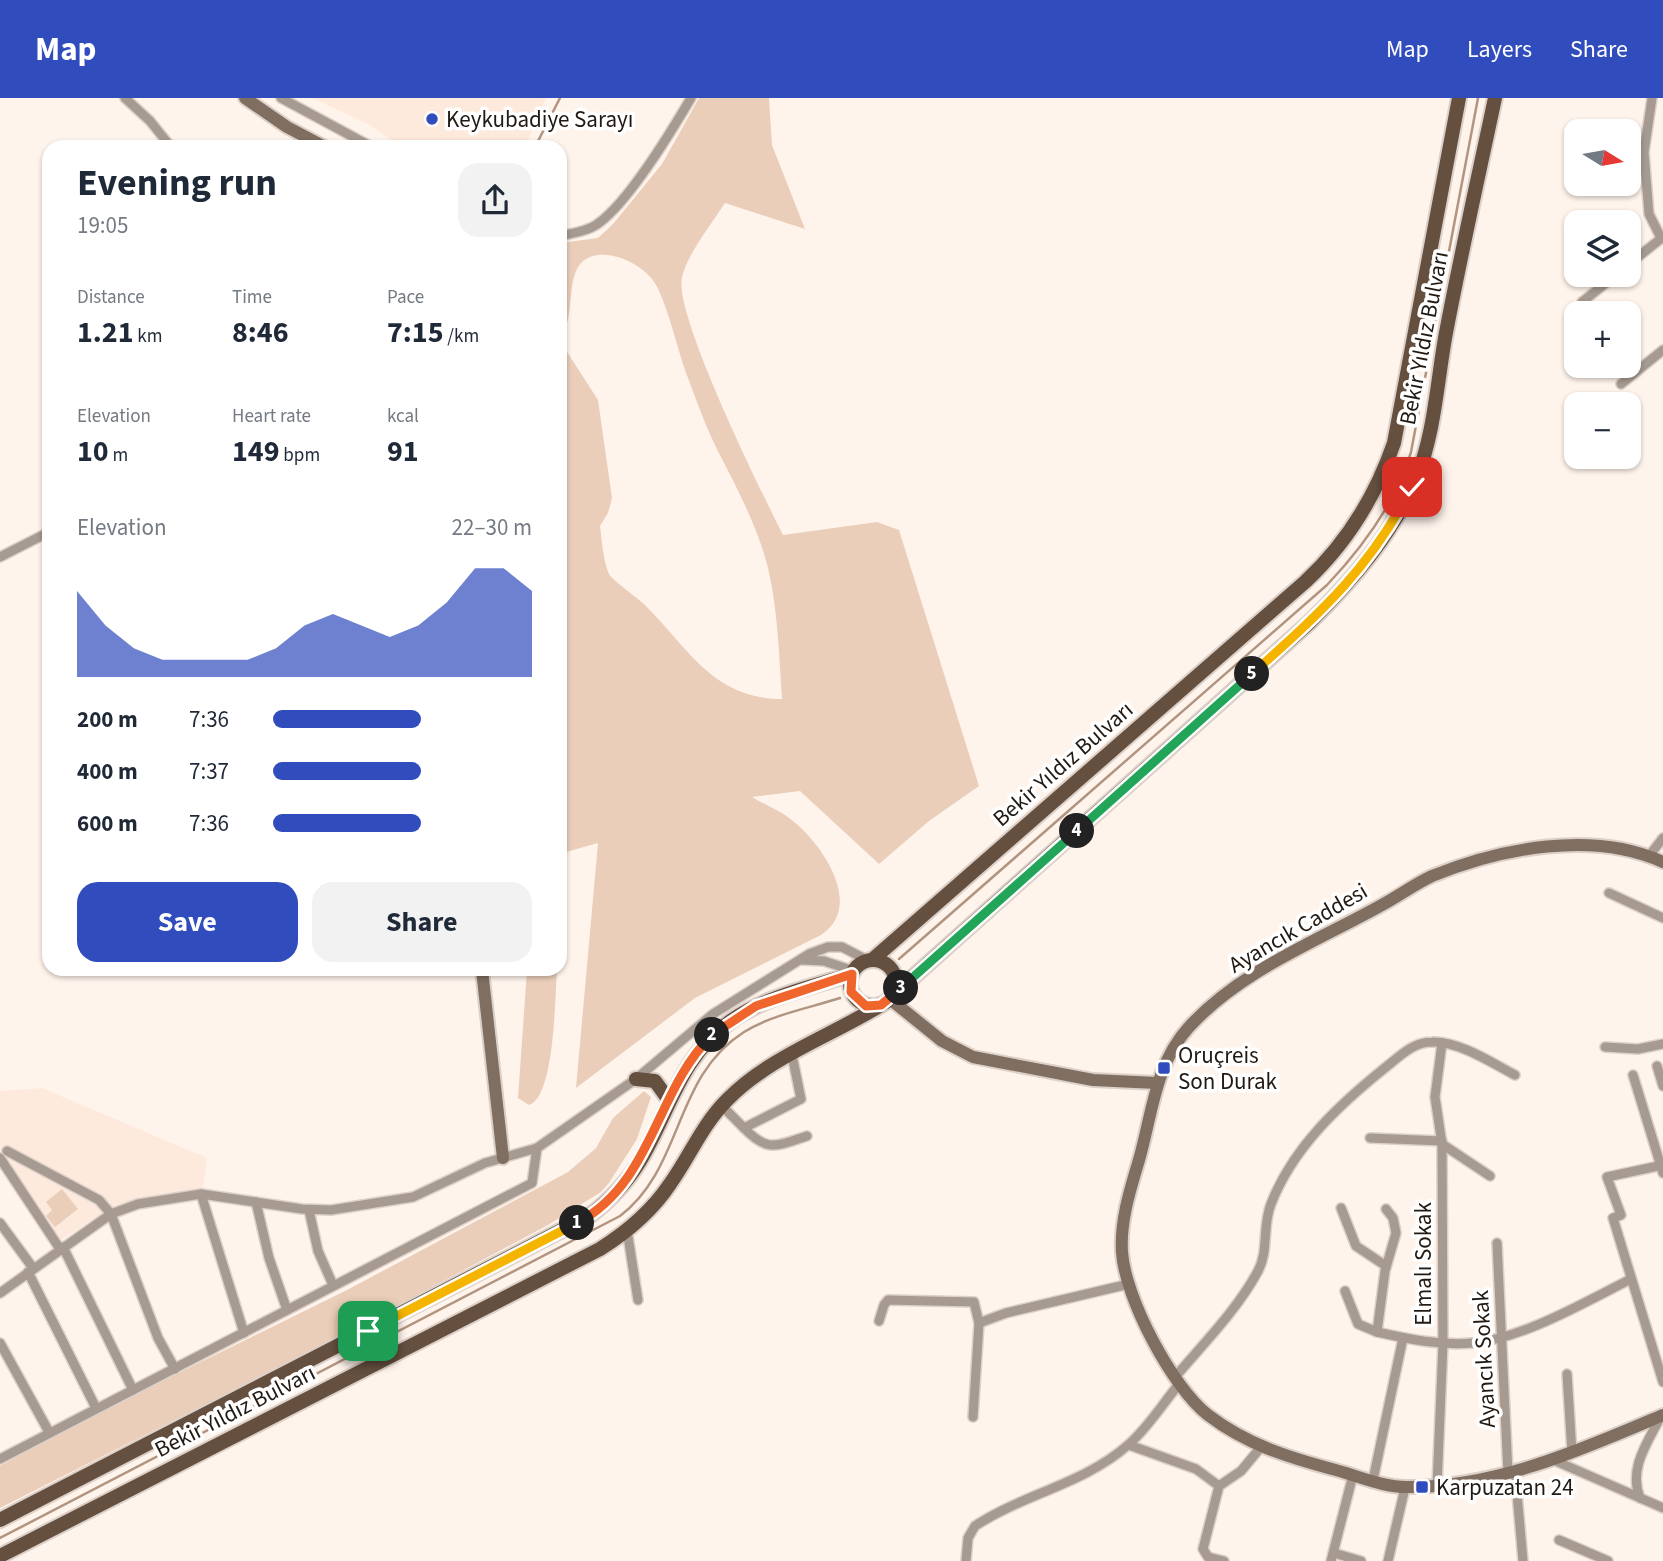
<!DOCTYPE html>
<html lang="en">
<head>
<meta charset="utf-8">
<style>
  body { margin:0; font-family:"Source Sans 3",sans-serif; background:#f2f2f3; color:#1f2937; height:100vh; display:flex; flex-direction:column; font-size:26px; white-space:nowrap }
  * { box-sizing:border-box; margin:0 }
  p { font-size:23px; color:#747a83 }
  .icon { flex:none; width:38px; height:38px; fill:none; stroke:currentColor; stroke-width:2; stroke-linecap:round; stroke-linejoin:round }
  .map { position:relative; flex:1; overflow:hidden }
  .details { position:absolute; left:42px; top:42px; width:525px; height:836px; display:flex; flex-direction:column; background:#fff; border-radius:21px; box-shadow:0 2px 5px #0004 }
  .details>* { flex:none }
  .needle { width:46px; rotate:101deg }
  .buttons { position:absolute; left:1564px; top:21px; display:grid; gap:14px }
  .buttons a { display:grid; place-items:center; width:77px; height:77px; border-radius:14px; background:#fff; box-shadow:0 2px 5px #0004; font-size:35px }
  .pin { position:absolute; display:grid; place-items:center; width:60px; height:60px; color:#fff; margin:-30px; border-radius:14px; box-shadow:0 4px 10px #0006 }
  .km { position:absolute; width:35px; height:35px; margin:-18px; border-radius:50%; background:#222; color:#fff; font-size:19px; line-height:35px; text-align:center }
  .round { display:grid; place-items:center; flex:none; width:74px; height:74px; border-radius:21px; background:#f2f2f3 }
  .head { display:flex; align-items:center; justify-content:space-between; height:119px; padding:0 35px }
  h1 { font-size:38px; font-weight:700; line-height:52px }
  .metrics { display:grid; grid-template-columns:repeat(3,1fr); gap:10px; height:119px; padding:7px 35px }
  .metrics div { display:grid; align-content:center }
  .metrics b { font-size:30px; font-weight:700 }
  .metrics small { font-size:19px; font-weight:400 }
  .metrics p { font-size:19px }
  .chart { height:196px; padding:14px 35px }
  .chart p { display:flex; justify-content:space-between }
  .chart svg { width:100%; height:126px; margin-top:7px; fill:#304cbd; opacity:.7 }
  .primary-button { display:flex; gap:14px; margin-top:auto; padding:14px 35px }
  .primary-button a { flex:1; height:80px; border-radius:21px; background:#304cbd; color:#fff; font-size:28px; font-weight:700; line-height:80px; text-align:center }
  .primary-button a+a { background:#f2f2f3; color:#1f2937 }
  ul { padding:0 35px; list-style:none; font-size:23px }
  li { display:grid; grid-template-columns:112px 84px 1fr; align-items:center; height:52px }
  li i { height:18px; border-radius:9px; background:#304cbd }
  header { display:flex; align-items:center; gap:42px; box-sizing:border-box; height:98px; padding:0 35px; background:#304cbd; color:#fff }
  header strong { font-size:33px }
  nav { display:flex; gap:38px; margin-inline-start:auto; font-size:24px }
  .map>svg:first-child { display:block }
  .built { fill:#feeadc }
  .green { fill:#eaceba }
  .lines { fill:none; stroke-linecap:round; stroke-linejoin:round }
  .stream { stroke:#b29580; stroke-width:2.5 }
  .street-casing { stroke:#dcd1c9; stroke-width:12 }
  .secondary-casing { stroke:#dcd1c9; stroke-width:16 }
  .primary-casing { stroke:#dcd1c9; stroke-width:18 }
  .street { stroke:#a79a90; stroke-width:9 }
  .secondary { stroke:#806e60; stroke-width:12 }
  .primary { stroke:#654f3f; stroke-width:14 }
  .split-1-casing { stroke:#fff; stroke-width:14 }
  .split-2-casing { stroke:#fff; stroke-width:14 }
  .split-3-casing { stroke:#fff; stroke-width:14 }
  .split-4-casing { stroke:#fff; stroke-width:14 }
  .split-5-casing { stroke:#fff; stroke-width:14 }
  .split-6-casing { stroke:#fff; stroke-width:14 }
  .split-1 { stroke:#f5b400; stroke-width:9 }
  .split-2 { stroke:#f0652b; stroke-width:9 }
  .split-3 { stroke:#f0652b; stroke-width:9 }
  .split-4 { stroke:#22a559; stroke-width:9 }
  .split-5 { stroke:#22a559; stroke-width:9 }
  .split-6 { stroke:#f5b400; stroke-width:9 }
  .poi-dot { fill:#304cbd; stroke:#fff; stroke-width:2.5 }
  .labels { text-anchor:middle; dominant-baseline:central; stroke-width:7; stroke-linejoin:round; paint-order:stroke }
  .poi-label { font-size:23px; fill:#221912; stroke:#fff; text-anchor:start }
  .street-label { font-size:23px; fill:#221912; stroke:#fff }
</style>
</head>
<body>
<header>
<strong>Map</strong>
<nav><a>Map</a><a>Layers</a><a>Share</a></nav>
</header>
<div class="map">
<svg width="1663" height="1463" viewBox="0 0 1663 1463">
  <rect width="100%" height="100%" fill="#fff4ec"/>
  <!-- built -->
  <g class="built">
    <path d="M 312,0 L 546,0 L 525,49 L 402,49 L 368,26 Z"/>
    <path d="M 42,990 L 207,1060 L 203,1091 L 115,1107 L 59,1143 L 0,1052 L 0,993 Z"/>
  </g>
  <!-- green -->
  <g class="green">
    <path d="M 699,0 L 769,0 L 772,47 L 805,131 L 725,105 C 712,125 687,157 682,179 C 673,216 762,395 783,437 L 877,424 L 899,432 L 979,688 L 929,723 L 879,766 L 800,693 L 752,699 C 765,707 781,713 793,723 C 822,746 865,808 821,837 L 695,900 L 576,990 L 598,745 L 566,754 L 560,541 L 560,243 L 598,302 L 612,400 L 608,415 L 600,428 C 602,443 603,462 609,476 C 612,482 638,500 645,507 C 688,550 713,601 782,601 C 779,557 778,513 768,470 C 758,431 741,398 723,363 C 709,337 698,307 688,280 C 678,255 666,198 652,181 C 639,165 610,151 590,159 C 562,170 578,220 560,240 L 560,145 L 598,140 L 613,126 L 662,66 Z"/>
    <path d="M 527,872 L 557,872 C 555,897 555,999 529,1007 L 518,1000 Z"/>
    <path d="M 644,993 L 651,999 L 637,1041 L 609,1085 L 601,1094 L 548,1127 L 331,1243 L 0,1410 L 0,1368 L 69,1329 L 347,1192 L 568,1074 L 596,1050 L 613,1020 Z"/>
    <path d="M 62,1091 L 78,1111 L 55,1129 L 46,1118 L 52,1112 L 46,1104 Z"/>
  </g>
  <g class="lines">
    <!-- stream -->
    <g class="stream">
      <path d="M 535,49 L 560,0"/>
      <path d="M 899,861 L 1327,487 C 1362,450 1396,404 1411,354 L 1478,0"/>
      <path d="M 0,1440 L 620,1118 C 684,1069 673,979 744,934 C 771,917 809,910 840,900"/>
    </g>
    <defs>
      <g id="street">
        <path d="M 125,0 L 150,23 L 171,49"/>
        <path d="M 281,0 L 372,49"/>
        <path d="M 1652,0 L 1644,54 L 1649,116 L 1661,140"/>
        <path d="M 560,138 C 573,135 585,134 596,127 C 628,106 671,34 691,0"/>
        <path d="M 1629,166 L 1663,139"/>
        <path d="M 1582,204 L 1616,177"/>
        <path d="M 1621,286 L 1663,252"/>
        <path d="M 0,459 L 49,434"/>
        <path d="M 1649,758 L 1663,740"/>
        <path d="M 1609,795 L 1663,820"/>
        <path d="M 802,862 L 824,863 L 854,873"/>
        <path d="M 1605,949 L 1638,951 L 1663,946"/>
        <path d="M 1657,968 L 1663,988"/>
        <path d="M 1633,977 L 1663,1075"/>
        <path d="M 721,1007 L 744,1030 L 801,1001 L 792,957"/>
        <path d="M 744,1030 C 768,1055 776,1048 807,1038"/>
        <path d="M 1370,1040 L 1442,1043"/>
        <path d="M 1442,1046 L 1490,1078"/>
        <path d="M 7,1053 L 99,1102 L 111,1116 L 158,1240 L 175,1271"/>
        <path d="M 0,1060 L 60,1151"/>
        <path d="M 1663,1067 L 1607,1079 L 1621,1117 L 1613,1120 L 1663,1284"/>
        <path d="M 201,1096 L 244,1235"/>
        <path d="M 256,1104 L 269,1160 L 287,1212"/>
        <path d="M 1341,1110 L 1356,1148 L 1386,1168"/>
        <path d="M 1386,1111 L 1393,1120 L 1396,1135 L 1385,1173 L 1377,1234 C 1408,1241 1441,1248 1473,1245 C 1524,1240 1585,1204 1631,1181"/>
        <path d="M 309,1112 L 318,1153 L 333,1187"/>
        <path d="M 0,1125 L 33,1170"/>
        <path d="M 627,1132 L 638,1202"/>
        <path d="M 1497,1145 L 1508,1375"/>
        <path d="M 63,1149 L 133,1292"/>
        <path d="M 28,1174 L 96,1310"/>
        <path d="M 1345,1193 L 1358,1226 L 1377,1234"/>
        <path d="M 0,1195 L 111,1116 L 138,1106 L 201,1096 L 302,1111 L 331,1112 L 413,1099 L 485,1065 L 537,1050 L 636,981 L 713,916 L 809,856 L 828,849 L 842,849 L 869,863"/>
        <path d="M 879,1223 L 884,1207 L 888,1202 L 974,1204 L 979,1225 L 973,1319"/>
        <path d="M 979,1225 L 1006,1215 L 1129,1186"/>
        <path d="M 0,1245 L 49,1334"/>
        <path d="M 1567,1276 L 1572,1355"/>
        <path d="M 1176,1278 C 1204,1245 1237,1212 1258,1173 C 1269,1153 1262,1128 1271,1106 C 1293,1049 1340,1006 1386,969 C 1400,958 1413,944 1432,944 C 1459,943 1492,965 1515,977"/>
        <path d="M 1129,1347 L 1196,1371 L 1219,1388 L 1203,1451 L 1208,1459 L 1224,1463"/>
        <path d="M 0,1361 L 532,1085 L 537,1050"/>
        <path d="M 1551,1361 L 1663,1410"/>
        <path d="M 1515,1373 L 1523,1463"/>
        <path d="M 1373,1382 L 1403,1240"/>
        <path d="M 1219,1388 L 1241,1373 L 1261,1349"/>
        <path d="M 1437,1388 L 1443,1245 L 1442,1046 L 1435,999 L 1442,945"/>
        <path d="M 1640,1400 C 1628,1370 1648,1344 1661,1318"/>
        <path d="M 1559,1442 L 1608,1463"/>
        <path d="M 1334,1455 L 1361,1463"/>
        <path d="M 966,1463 L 968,1440 L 975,1428 C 1023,1396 1084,1386 1128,1347 C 1148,1330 1163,1305 1180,1285"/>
        <path d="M 1331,1463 L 1353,1377"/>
        <path d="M 1388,1463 L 1405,1390"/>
      </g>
      <g id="secondary">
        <path d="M 245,0 L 287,29 L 325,49"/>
        <path d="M 1663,764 C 1593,732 1501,750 1432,778 C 1417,785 1403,795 1389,803 C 1321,842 1243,870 1189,929 C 1155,966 1152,1017 1139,1062 C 1130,1092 1120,1123 1122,1154 C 1125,1200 1172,1289 1208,1317 C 1246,1346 1287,1359 1332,1371 C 1356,1377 1384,1390 1409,1389 C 1498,1389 1583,1351 1663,1317"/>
        <path d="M 482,872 L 503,1060"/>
        <path d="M 890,901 L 942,943 L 973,959 L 1093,982 L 1157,985"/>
      </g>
      <g id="primary">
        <circle cx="873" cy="885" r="23"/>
        <path d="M 872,862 L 1305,484 C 1346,446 1376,397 1394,345 L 1459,0"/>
        <path d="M 893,897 L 1309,525 C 1352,483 1392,437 1416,381 C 1434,338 1437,286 1445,240 C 1460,160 1478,80 1495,0"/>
        <path d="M 636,981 L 655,983 L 668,1001"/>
        <path d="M 0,1422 L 589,1118 C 609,1103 627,1085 640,1063 C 670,1013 680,958 732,922 C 767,898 812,889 852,876"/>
        <path d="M 0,1458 L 600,1151 C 627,1134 652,1113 670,1086 C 690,1058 702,1027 727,1002 C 769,959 831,938 881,907"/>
      </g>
    </defs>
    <!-- street casing -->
    <use href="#street" class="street-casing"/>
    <!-- secondary casing -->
    <use href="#secondary" class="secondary-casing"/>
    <!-- primary casing -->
    <use href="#primary" class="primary-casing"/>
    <!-- street -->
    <use href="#street" class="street"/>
    <!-- secondary -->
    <use href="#secondary" class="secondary"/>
    <!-- primary -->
    <use href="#primary" class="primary"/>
  </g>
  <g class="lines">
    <defs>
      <path id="split-1" d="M 368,1233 L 577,1125"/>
      <path id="split-2" d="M 577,1125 C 653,1085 655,993 712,937"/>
      <path id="split-3" d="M 712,937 L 756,908 L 852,876 L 851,894 L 866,908 L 881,907 L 901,890"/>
      <path id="split-4" d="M 901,890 L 1077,733"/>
      <path id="split-5" d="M 1077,733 L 1252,576"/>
      <path id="split-6" d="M 1252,576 C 1321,514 1369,472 1412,389"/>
    </defs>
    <!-- split-1 casing -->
    <use href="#split-1" class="split-1-casing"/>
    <!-- split-2 casing -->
    <use href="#split-2" class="split-2-casing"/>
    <!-- split-3 casing -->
    <use href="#split-3" class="split-3-casing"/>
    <!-- split-4 casing -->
    <use href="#split-4" class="split-4-casing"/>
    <!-- split-5 casing -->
    <use href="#split-5" class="split-5-casing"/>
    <!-- split-6 casing -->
    <use href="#split-6" class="split-6-casing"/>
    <!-- split-1 -->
    <use href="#split-1" class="split-1"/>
    <!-- split-2 -->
    <use href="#split-2" class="split-2"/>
    <!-- split-3 -->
    <use href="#split-3" class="split-3"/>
    <!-- split-4 -->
    <use href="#split-4" class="split-4"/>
    <!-- split-5 -->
    <use href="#split-5" class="split-5"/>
    <!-- split-6 -->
    <use href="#split-6" class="split-6"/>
  </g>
  <!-- markers -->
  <g class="poi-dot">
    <circle cx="432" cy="21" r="7"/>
    <rect x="1157" y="963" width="14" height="14" rx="3.5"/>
    <rect x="1415" y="1382" width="14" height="14" rx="3.5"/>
  </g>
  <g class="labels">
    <!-- poi labels -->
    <g class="poi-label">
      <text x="446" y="21">Keykubadiye Sarayı</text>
      <text x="1178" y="957">Oruçreis<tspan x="1178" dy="26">Son Durak</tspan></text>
      <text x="1436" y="1389">Karpuzatan 24</text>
    </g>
    <!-- street labels -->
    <g class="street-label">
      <text transform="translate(1424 240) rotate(-79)">Bekir Yıldız Bulvarı</text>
      <text transform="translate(1063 666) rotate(-41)">Bekir Yıldız Bulvarı</text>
      <text transform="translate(1298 830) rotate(-30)">Ayancık Caddesi</text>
      <text transform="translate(1423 1166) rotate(-90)">Elmalı Sokak</text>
      <text transform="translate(1484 1261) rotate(-93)">Ayancık Sokak</text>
      <text transform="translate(235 1313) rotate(-27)">Bekir Yıldız Bulvarı</text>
    </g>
  </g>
</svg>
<div class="buttons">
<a><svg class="needle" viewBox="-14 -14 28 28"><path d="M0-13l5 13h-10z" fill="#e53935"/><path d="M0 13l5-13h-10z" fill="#747a83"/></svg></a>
<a><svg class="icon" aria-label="layers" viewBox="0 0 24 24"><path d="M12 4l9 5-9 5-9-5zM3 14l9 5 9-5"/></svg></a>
<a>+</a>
<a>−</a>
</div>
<div class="pin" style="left:368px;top:1233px;background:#1e9e55"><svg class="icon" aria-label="arrive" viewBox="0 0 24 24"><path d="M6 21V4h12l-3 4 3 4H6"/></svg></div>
<div class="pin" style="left:1412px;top:389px;background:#d93025"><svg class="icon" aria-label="check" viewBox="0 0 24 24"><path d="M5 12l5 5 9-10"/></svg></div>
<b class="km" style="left:577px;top:1125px">1</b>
<b class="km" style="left:712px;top:937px">2</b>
<b class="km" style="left:901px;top:890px">3</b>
<b class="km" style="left:1077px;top:733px">4</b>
<b class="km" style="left:1252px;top:576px">5</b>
<section class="details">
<div class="head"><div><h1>Evening run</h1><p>19:05</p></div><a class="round"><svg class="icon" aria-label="share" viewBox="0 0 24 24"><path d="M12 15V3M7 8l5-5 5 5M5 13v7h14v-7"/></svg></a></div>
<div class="metrics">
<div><p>Distance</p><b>1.21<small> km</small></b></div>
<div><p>Time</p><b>8:46</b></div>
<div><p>Pace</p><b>7:15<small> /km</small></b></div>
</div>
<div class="metrics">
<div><p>Elevation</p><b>10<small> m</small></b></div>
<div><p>Heart rate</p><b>149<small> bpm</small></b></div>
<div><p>kcal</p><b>91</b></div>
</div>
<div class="chart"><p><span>Elevation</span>22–30 m</p>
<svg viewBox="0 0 160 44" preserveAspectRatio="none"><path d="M0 44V14L10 26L20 34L30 38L40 38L50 38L60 38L70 34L80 26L90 22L100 26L110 30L120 26L130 18L140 6L150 6L160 14V44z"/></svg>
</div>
<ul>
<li><b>200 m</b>7:36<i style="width:57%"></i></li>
<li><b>400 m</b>7:37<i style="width:57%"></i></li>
<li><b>600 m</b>7:36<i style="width:57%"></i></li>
</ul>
<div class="primary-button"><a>Save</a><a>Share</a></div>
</section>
</div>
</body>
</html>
